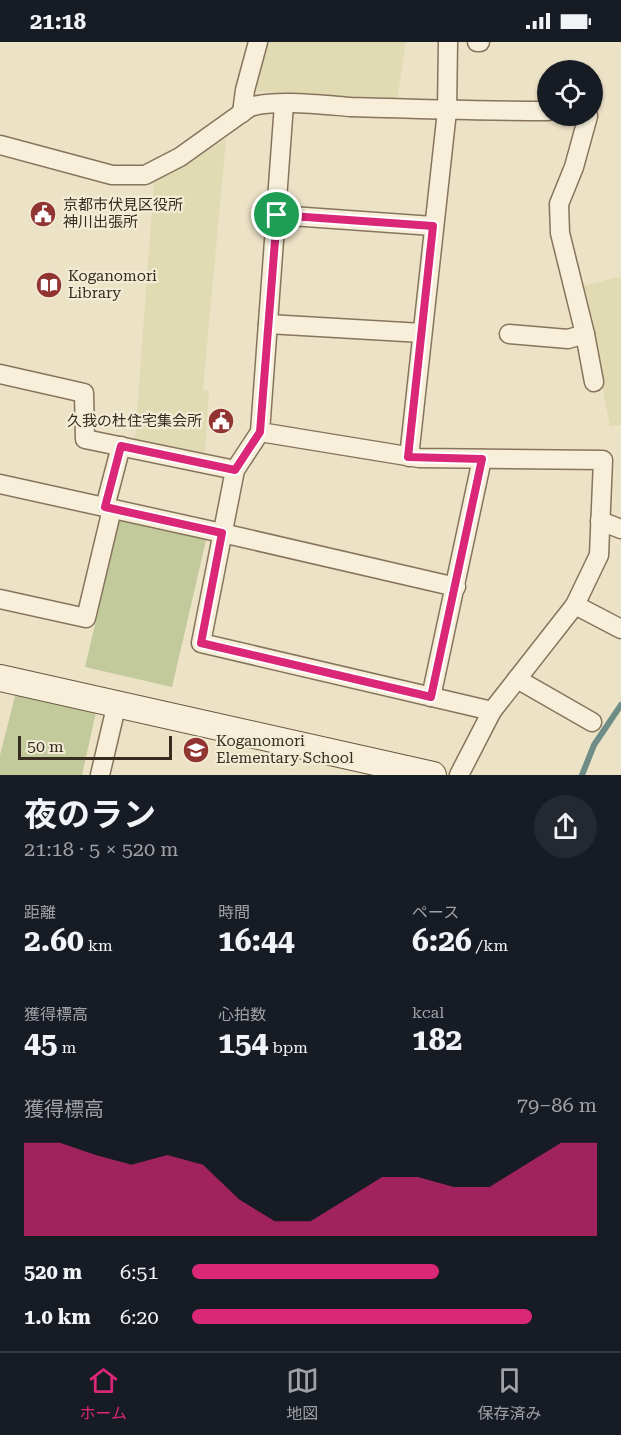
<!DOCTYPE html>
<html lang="ja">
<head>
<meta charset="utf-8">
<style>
  body { margin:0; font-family:"Roboto Serif","Noto Sans JP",serif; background:#242831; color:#f1f3f6; height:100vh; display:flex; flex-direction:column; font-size:22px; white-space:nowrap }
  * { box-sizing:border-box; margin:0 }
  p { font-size:20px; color:#9ea1a6 }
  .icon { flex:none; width:33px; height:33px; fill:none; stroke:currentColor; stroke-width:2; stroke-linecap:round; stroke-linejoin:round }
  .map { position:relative; height:733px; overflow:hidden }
  .details { display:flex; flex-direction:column; background:#171b24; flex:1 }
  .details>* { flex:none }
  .fabs { position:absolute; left:537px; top:18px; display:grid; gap:12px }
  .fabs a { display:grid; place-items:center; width:66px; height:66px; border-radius:50%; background:#171b24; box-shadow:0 2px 4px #0004; font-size:30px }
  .scale { position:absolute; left:18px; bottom:15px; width:154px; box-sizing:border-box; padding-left:6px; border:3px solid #372c20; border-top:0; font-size:16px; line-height:21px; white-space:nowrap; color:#372c20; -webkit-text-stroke:4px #f3ecd5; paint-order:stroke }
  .pin { position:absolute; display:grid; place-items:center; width:51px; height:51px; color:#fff; margin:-26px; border:3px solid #fff; border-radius:50%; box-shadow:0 2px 6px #0007 }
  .round { display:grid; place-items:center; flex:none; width:63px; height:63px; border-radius:32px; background:#242831 }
  .summary { display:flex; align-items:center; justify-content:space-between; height:102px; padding:0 24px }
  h1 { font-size:33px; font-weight:700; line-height:45px }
  .metrics { display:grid; grid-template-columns:repeat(3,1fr); gap:9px; height:102px; padding:6px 24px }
  .metrics div { display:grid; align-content:center }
  .metrics b { font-size:30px; font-weight:700 }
  .metrics small { font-size:16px; font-weight:400 }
  .metrics p { font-size:16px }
  .chart { height:168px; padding:12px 24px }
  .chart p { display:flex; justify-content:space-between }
  .chart svg { width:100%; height:108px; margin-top:6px; fill:#db2777; opacity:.7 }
  ul { padding:0 24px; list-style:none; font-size:20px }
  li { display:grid; grid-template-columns:96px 72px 1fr; align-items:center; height:45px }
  li i { height:15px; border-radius:8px; background:#db2777 }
  .status { display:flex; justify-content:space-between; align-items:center; height:42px; padding:0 30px; background:#171b24; direction:ltr }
  .status svg { height:16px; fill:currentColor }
  .menu { display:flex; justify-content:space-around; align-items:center; height:84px; border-top:2px solid #363941; background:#171b24; font-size:16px; color:#9ea1a6 }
  .menu a { display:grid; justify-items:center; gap:3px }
  .menu .current { color:#db2777 }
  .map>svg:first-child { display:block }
  .farmland { fill:#e1dbb4 }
  .green { fill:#c2c99b }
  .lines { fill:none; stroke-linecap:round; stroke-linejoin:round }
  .stream { stroke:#6e8d87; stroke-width:6 }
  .street-casing { stroke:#86745d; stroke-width:21 }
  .secondary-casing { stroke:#685540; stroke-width:28 }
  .street { stroke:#f7efd9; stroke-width:18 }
  .secondary { stroke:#f7efd9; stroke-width:26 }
  .route-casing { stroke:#fff; stroke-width:12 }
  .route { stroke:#db2777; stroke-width:8 }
  .labels { text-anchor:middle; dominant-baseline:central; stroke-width:4.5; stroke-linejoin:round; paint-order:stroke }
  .poi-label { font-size:15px; fill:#372c20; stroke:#f3ecd5; text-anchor:start }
</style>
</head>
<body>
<div class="status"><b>21:18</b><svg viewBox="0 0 49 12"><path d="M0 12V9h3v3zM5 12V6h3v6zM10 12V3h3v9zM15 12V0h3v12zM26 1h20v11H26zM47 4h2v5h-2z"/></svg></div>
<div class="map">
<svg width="621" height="733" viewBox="0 0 621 733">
  <rect width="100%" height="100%" fill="#ece2c6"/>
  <!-- farmland -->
  <g class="farmland">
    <path d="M 263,0 L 406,0 L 397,59 L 249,49 Z"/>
    <path d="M 226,97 L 203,348 L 209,348 L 205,412 L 135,397 L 154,139 L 170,132 Z"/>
    <path d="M 614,236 L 621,236 L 621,383 L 610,384 L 583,244 Z"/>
  </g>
  <!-- green -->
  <g class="green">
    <path d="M 121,473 L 207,494 L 172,645 L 85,625 Z"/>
    <path d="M 19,649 L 96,670 L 82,733 L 0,733 L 0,713 L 15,654 Z"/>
  </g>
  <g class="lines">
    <!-- stream -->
    <path class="stream" d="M 582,733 L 594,703 L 621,663"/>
    <defs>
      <g id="street">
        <path d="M 477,0 L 480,0"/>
        <path d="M 242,71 L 245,48 L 258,0"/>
        <path d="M 588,74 L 574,125 L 559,162 L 560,191 L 585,292 L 594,340"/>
        <path d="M 0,103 L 112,133 L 145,133 L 180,115 L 250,65 C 274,57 324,63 351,65 C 416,67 482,69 548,69"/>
        <path d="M 277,173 L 433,184"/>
        <path d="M 268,282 L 422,291"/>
        <path d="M 509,292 L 568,297 L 585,292"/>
        <path d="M 0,332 L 84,351 L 85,397 L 235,428 L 260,390 L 419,416 L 603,418 L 599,513 L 575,563 L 492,669 L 459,733"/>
        <path d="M 260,390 L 284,62"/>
        <path d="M 409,415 L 447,69 L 448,0"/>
        <path d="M 235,428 L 201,601 L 492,669"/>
        <path d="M 0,442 L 222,491 L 456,545"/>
        <path d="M 105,465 L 121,404"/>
        <path d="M 600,479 L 621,487"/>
        <path d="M 0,557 L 86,576 L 112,467"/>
        <path d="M 575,563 L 621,587"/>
        <path d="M 517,637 L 592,680"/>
        <path d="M 431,655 L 482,417"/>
        <path d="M 100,733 L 117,661"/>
      </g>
      <path id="secondary" d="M 0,636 L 433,733"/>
    </defs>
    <!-- street casing -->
    <use href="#street" class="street-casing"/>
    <!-- secondary casing -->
    <use href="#secondary" class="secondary-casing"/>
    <!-- street -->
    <use href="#street" class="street"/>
    <!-- secondary -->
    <use href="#secondary" class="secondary"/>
  </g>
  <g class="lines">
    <defs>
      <path id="route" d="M 277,173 L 433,184 L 408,415 L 482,417 L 431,655 L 201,601 L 222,491 L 105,465 L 121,404 L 235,428 L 260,390 Z"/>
    </defs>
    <!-- route casing -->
    <use href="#route" class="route-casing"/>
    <!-- route -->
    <use href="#route" class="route"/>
  </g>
  <!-- icons -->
  <defs>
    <symbol id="civic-disc" viewBox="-11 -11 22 22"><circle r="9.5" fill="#913331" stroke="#f3ecd5"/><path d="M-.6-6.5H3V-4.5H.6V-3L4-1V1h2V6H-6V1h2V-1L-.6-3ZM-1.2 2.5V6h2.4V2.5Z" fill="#fff"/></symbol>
    <symbol id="library-disc" viewBox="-11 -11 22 22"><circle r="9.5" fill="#913331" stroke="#f3ecd5"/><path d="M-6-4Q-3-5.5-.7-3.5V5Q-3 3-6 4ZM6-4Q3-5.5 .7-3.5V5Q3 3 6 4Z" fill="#fff"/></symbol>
    <symbol id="school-disc" viewBox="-11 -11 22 22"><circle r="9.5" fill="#913331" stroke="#f3ecd5"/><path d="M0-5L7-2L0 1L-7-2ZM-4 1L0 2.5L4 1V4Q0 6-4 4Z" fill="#fff"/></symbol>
  </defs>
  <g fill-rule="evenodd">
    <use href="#civic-disc" x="28" y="157" width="30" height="30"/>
    <use href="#library-disc" x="34" y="228" width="30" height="30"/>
    <use href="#civic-disc" x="206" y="364" width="30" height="30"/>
    <use href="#school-disc" x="181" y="693" width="30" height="30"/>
  </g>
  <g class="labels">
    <!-- poi labels -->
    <g class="poi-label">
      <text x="63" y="163">京都市伏見区役所<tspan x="63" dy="17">神川出張所</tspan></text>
      <text x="68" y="234">Koganomori<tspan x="68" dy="17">Library</tspan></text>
      <text x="202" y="379" text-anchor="end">久我の杜住宅集会所</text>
      <text x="216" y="699">Koganomori<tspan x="216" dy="17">Elementary School</tspan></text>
    </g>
  </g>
</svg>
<div class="fabs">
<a><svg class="icon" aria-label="locate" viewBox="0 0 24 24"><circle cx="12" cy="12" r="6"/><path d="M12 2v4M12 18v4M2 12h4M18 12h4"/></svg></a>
</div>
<div class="scale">50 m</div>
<div class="pin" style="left:277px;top:173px;background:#1e9e55"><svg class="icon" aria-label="arrive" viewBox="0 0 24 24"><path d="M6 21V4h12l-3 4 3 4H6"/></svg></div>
</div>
<section class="details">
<div class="summary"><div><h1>夜のラン</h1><p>21:18 · 5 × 520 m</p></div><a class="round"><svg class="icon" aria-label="share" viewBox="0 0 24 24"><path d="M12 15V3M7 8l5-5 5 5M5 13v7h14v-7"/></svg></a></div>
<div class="metrics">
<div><p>距離</p><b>2.60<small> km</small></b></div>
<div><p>時間</p><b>16:44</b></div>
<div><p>ペース</p><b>6:26<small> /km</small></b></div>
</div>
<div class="metrics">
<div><p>獲得標高</p><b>45<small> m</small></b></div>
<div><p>心拍数</p><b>154<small> bpm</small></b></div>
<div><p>kcal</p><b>182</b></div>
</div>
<div class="chart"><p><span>獲得標高</span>79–86 m</p>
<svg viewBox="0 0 160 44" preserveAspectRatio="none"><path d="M0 44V6L10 6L20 11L30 15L40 11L50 15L60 29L70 38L80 38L90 29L100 20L110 20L120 24L130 24L140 15L150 6L160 6V44z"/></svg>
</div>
<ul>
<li><b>520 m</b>6:51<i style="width:61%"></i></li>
<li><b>1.0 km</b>6:20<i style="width:84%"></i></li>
</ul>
</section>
<nav class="menu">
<a class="current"><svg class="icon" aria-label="home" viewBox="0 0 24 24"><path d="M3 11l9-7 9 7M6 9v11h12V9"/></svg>ホーム</a>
<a><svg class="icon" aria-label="map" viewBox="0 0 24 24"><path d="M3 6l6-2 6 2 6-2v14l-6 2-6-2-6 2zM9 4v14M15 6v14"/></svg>地図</a>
<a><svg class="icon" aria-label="saved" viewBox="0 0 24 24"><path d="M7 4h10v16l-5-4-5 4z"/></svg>保存済み</a>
</nav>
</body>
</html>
